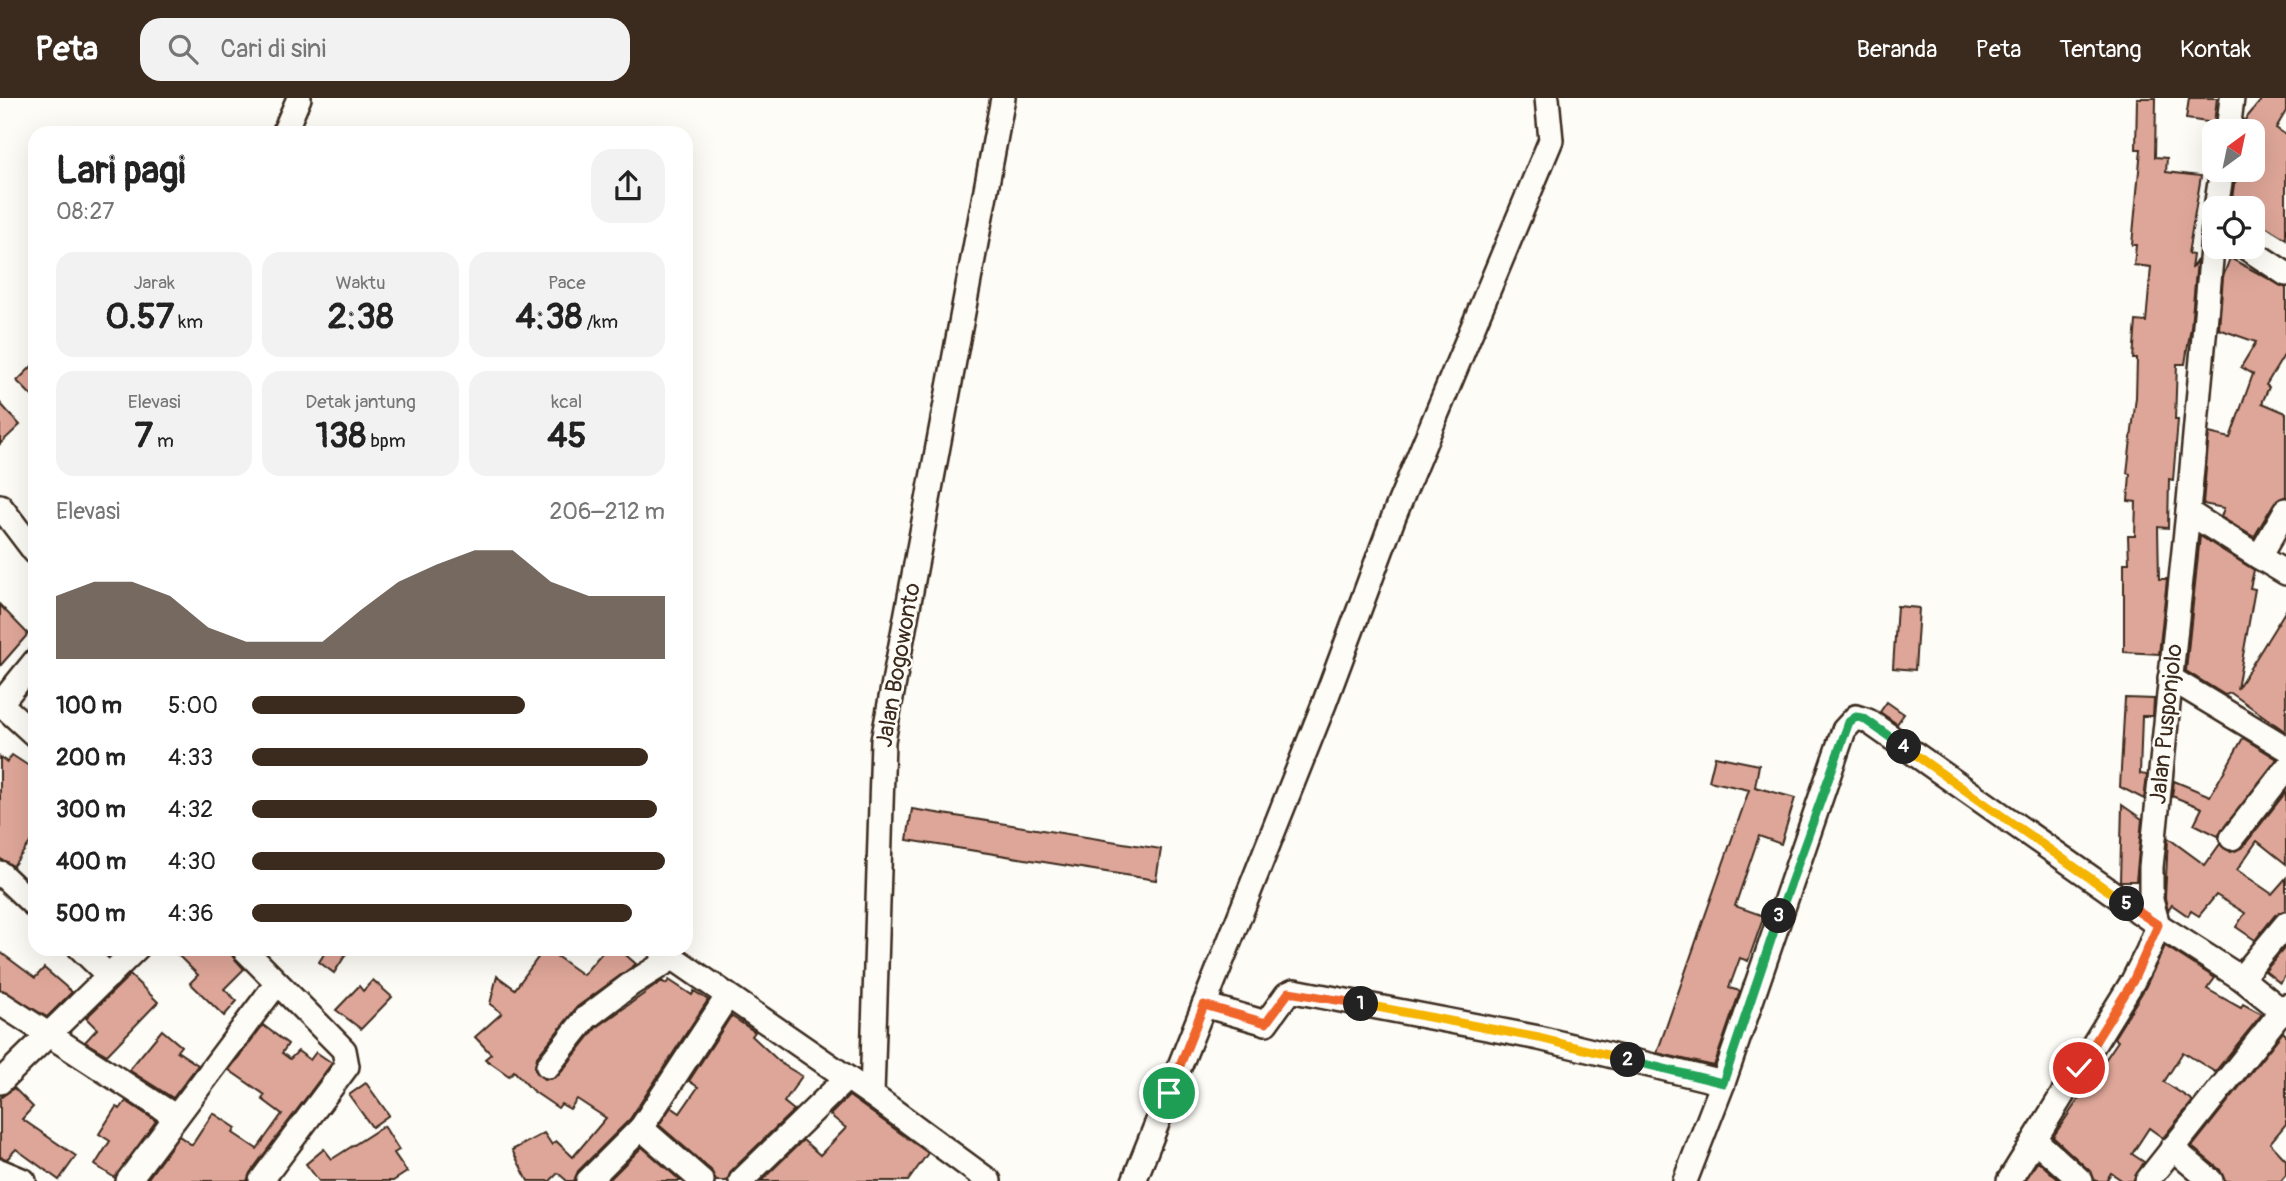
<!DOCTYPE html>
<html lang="id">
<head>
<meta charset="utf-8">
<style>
  body { margin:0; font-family:Pangolin,sans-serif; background:#f2f2f2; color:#222; height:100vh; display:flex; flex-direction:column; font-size:26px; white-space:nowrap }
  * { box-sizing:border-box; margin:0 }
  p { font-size:23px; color:#767676 }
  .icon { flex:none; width:38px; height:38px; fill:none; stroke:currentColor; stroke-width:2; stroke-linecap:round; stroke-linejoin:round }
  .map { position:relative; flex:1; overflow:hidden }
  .drawer { position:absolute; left:28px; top:28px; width:665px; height:830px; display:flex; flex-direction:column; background:#fff; border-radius:21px; box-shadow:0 7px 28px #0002 }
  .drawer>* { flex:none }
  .needle { width:46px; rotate:33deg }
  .fabs { position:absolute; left:2202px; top:21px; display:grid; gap:14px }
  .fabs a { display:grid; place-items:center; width:63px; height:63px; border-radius:14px; background:#fff; box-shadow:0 7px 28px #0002; font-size:35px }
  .pin { position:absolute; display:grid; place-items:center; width:60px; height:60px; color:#fff; margin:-30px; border:4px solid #fff; border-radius:50%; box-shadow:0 2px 7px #0007 }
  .km { position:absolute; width:35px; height:35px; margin:-18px; border-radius:50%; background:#222; color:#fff; font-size:19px; line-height:35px; text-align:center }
  .round { display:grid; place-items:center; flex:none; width:74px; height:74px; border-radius:21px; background:#f2f2f2 }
  .headline { display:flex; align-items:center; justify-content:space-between; height:119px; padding:0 28px }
  h1 { font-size:38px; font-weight:700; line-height:52px }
  .metrics { display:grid; grid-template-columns:repeat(3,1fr); gap:10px; height:119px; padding:7px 28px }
  .metrics div { display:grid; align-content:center; border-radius:18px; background:#f2f2f2; text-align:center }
  .metrics b { font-size:35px; font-weight:700 }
  .metrics small { font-size:19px; font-weight:400 }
  .metrics p { font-size:19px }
  .chart { height:196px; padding:14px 28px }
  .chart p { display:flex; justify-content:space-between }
  .chart svg { width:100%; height:126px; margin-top:7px; fill:#3b2a1e; opacity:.7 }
  ul { padding:0 28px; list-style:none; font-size:23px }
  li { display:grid; grid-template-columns:112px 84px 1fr; align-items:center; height:52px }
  li i { height:18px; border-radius:9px; background:#3b2a1e }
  header { display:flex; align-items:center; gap:42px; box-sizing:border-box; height:98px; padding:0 35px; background:#3b2a1e; color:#fff }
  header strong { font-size:33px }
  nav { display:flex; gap:38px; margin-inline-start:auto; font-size:24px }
  .search { width:490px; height:63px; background:#f2f2f2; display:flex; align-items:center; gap:18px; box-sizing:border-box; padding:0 24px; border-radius:21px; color:#767676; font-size:26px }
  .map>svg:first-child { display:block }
  .building { fill:#dea698; stroke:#3b2a1e; stroke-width:2 }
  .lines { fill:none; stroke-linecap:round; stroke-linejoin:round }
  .minor-casing { stroke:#3b2a1e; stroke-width:28 }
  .minor { stroke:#fdfcf7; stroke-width:23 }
  .split-1-casing { stroke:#fff; stroke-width:14 }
  .split-2-casing { stroke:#fff; stroke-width:14 }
  .split-3-casing { stroke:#fff; stroke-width:14 }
  .split-4-casing { stroke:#fff; stroke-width:14 }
  .split-5-casing { stroke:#fff; stroke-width:14 }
  .split-6-casing { stroke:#fff; stroke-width:14 }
  .split-1 { stroke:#f0652b; stroke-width:9 }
  .split-2 { stroke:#f5b400; stroke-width:9 }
  .split-3 { stroke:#22a559; stroke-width:9 }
  .split-4 { stroke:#22a559; stroke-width:9 }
  .split-5 { stroke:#f5b400; stroke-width:9 }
  .split-6 { stroke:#f0652b; stroke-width:9 }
  .labels { text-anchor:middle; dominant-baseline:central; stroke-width:5; stroke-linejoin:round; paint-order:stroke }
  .street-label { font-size:23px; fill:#3b2a1e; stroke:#fdfcf7 }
</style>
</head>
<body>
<header>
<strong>Peta</strong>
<div class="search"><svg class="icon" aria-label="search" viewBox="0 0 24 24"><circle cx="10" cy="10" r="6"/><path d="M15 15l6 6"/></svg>Cari di sini</div>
<nav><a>Beranda</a><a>Peta</a><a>Tentang</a><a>Kontak</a></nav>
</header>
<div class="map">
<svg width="2286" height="1083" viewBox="0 0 2286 1083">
  <rect width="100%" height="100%" fill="#fdfcf7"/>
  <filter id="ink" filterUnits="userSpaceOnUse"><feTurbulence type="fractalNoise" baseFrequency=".0143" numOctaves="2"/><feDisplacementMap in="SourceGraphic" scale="14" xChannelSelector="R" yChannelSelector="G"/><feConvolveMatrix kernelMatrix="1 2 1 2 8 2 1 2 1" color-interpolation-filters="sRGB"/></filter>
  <g filter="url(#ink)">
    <!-- building -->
    <g class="building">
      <path d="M 2137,0 L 2156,0 L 2155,59 L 2167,60 L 2166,74 L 2201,78 L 2188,156 L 2193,157 L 2191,171 L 2197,162 L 2191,229 L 2185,266 L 2177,266 L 2175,322 L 2178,322 L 2173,382 L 2169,381 L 2168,430 L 2158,429 L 2159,481 L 2167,481 L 2159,556 L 2124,554 L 2124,465 L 2129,465 L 2128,438 L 2135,438 L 2136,404 L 2128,403 L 2130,376 L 2127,375 L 2136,299 L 2137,261 L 2133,261 L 2136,223 L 2146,224 L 2151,169 L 2134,167 L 2136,147 L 2132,147 L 2141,51 L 2136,51 Z"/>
      <path d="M 2189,0 L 2217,0 L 2214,25 L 2186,21 Z"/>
      <path d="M 2263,0 L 2286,0 L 2286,13 L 2276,30 L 2286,37 L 2286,141 L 2262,126 L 2254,138 L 2252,110 L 2231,110 L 2235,104 L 2232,101 L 2234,86 L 2243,72 L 2252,72 L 2252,33 L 2242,33 L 2243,24 Z"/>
      <path d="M 2230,160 L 2286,190 L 2286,254 L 2266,287 L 2269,289 L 2262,305 L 2286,315 L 2286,398 L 2274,405 L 2254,439 L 2221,419 L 2224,410 L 2203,406 L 2209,335 L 2230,340 L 2253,276 L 2241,269 L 2256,244 L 2219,231 L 2223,179 Z"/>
      <path d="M 35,265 L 35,301 L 17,283 Z"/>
      <path d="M 0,305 L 20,327 L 0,346 Z"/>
      <path d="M 2200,438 L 2254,472 L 2250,490 L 2255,491 L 2237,591 L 2286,512 L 2286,634 L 2231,595 L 2225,597 L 2186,573 Z"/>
      <path d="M 0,507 L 28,536 L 0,568 Z"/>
      <path d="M 1897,508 L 1919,510 L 1915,572 L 1893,570 Z"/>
      <path d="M 2125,600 L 2154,601 L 2153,618 L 2142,618 L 2140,676 L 2147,677 L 2144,701 L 2120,689 Z"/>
      <path d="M 1887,604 L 1904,616 L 1897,626 L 1880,614 Z"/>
      <path d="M 2243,640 L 2277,661 L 2218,738 L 2194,726 L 2202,710 L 2172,698 L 2174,683 L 2210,698 Z"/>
      <path d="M 12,657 L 35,672 L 35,738 L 13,768 L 0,761 L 0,659 L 7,664 Z"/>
      <path d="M 1715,658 L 1759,667 L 1755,689 L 1795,700 L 1781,746 L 1759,738 L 1735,808 L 1764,818 L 1748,863 L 1740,860 L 1729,890 L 1740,893 L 1714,968 L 1657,955 L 1749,692 L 1709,683 Z"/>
      <path d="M 2286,694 L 2286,766 L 2257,743 L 2237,772 L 2272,796 L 2286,780 L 2286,812 L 2275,817 L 2255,842 L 2236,829 L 2245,815 L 2216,797 L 2199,818 L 2191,813 L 2188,818 L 2172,807 L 2168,813 L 2165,800 L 2168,740 L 2205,767 L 2220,746 L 2231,754 L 2243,749 Z"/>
      <path d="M 2122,707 L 2142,721 L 2136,783 L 2120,783 Z"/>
      <path d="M 912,711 L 1161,751 L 1156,782 L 907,742 Z"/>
      <path d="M 2165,848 L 2215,880 L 2207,891 L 2241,910 L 2243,906 L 2262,916 L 2215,974 L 2183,954 L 2164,984 L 2193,1003 L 2163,1040 L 2149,1030 L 2132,1056 L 2144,1064 L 2133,1083 L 2123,1083 L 2111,1075 L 2106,1083 L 2095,1083 L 2090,1073 L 2053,1039 L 2118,943 L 2114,940 L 2145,890 Z"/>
      <path d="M 2286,848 L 2286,877 L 2280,885 L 2265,873 Z"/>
      <path d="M 171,850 L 229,850 L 233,859 L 244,871 L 224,891 L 237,903 L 224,918 L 190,885 L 198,877 Z"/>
      <path d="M 328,850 L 350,850 L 334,875 L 319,864 Z"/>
      <path d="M 545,850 L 583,877 L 606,850 L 618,850 L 636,866 L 577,909 L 537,959 L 535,972 L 545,982 L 559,977 L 596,930 L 662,883 L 666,886 L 669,882 L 692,897 L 694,893 L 708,902 L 630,1021 L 578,1073 L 574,1083 L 567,1083 L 558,1075 L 550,1083 L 528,1083 L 512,1052 L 544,1035 L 552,1047 L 556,1043 L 573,1059 L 606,1020 L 577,1001 L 570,1011 L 561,1006 L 558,1010 L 533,993 L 514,973 L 509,978 L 485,961 L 491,956 L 475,939 L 502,915 L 490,906 L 497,878 L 515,891 Z"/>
      <path d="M 0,854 L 35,880 L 44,870 L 72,894 L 47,919 L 0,891 Z"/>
      <path d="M 130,877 L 158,904 L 107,957 L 85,944 L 97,931 L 86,920 Z"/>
      <path d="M 373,882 L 392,899 L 361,931 L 336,912 L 359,888 L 363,893 Z"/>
      <path d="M 731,918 L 755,934 L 752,938 L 782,966 L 802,978 L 784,1004 L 794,1012 L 731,1073 L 727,1083 L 716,1083 L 711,1072 L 659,1027 L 671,1009 L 680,1015 L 698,989 L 689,983 Z"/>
      <path d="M 263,927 L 288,946 L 282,955 L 290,961 L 298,953 L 310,962 L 316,954 L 332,965 L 250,1075 L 247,1083 L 146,1083 L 179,1038 L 192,1047 L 213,1015 L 236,1030 L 233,1035 L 257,1051 L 282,1016 L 262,1001 L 265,997 L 229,972 Z"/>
      <path d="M 162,932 L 181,948 L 177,953 L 198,967 L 173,1000 L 129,972 Z"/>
      <path d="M 2283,934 L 2286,937 L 2286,1026 L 2270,1045 L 2286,1062 L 2286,1077 L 2281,1083 L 2225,1083 L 2220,1072 L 2192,1049 Z"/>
      <path d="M 366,985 L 389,1017 L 372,1029 L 349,997 Z"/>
      <path d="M 14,990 L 33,1009 L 22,1021 L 76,1058 L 59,1082 L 16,1051 L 7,1061 L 0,1059 L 0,1000 Z"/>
      <path d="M 849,998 L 928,1055 L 908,1083 L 761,1083 L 803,1042 L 820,1057 L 846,1030 L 830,1017 Z"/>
      <path d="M 126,1003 L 156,1023 L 115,1080 L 95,1067 L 110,1043 L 99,1036 L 116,1009 L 120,1011 Z"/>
      <path d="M 384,1028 L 399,1052 L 394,1055 L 407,1074 L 393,1083 L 319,1083 L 306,1066 L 324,1051 L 332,1061 Z"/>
      <path d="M 642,1049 L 681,1083 L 608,1083 Z"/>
      <path d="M 2038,1063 L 2060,1083 L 2025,1083 Z"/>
    </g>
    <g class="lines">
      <defs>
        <g id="minor">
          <path d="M 2228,33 L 2232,0"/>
          <path d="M 284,35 L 299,0"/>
          <path d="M 2216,110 L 2222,72"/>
          <path d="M 2245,149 L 2286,176"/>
          <path d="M 0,408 L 35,454"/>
          <path d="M 2286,412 L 2259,459 L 2286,475"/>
          <path d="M 2188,414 L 2259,459"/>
          <path d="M 2170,580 L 2286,650"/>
          <path d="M 0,605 L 35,637"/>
          <path d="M 1,605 L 35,563"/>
          <path d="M 2232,740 L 2286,671"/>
          <path d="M 0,775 L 35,808"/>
          <path d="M 80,850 L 109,878"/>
          <path d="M 243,850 L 344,952 L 347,968 L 261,1083"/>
          <path d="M 659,850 L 872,997"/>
          <path d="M 2241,880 L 2286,826"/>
          <path d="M 0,905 L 176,1019"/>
          <path d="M 1204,907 L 1266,925 L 1287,896 L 1294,893 L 1539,940 L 1723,985"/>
          <path d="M 548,968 L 586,920 L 631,886 L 671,861"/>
          <path d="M 0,984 L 137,850"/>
          <path d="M 641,1030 L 727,899"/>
          <path d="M 2035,1042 L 2081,1083"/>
          <path d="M 2172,1050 L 2211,1083"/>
          <path d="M 0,1073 L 24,1083"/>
          <path d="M 128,1083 L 277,885"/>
          <path d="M 588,1083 L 641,1030 L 702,1083"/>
          <path d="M 741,1083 L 847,980"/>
          <path d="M 989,1083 L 872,997 L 883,643 L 1003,0"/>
          <path d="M 1134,1083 L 1324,606 L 1394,418 L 1551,42 L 1547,0"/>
          <path d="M 1685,1083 L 1723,985 L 1844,632 L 1856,619 L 1868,623 L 2158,827 L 2241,880 L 2286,916"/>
          <path d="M 2009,1083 L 2133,883 L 2148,853 L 2158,827 L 2151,802 L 2151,769 L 2188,414 L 2214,129"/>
          <path d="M 2147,1083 L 2286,908"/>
        </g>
      </defs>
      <!-- minor casing -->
      <use href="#minor" class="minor-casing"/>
      <!-- minor -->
      <use href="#minor" class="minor"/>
    </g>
  </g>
  <g class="lines" filter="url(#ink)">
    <defs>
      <path id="split-1" d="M 1169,995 L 1204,907 L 1266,925 L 1289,894 L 1361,906"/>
      <path id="split-2" d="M 1361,906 L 1539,940 L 1628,962"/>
      <path id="split-3" d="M 1628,962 L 1723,985 L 1779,818"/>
      <path id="split-4" d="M 1779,818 L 1849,624 L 1856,619 L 1863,620 L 1904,649"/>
      <path id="split-5" d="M 1904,649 L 2127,806"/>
      <path id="split-6" d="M 2079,970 L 2133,883 L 2158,827 L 2127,806"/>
    </defs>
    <!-- split-1 casing -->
    <use href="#split-1" class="split-1-casing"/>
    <!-- split-2 casing -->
    <use href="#split-2" class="split-2-casing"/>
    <!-- split-3 casing -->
    <use href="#split-3" class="split-3-casing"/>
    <!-- split-4 casing -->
    <use href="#split-4" class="split-4-casing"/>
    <!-- split-5 casing -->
    <use href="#split-5" class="split-5-casing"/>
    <!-- split-6 casing -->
    <use href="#split-6" class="split-6-casing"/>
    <!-- split-1 -->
    <use href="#split-1" class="split-1"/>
    <!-- split-2 -->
    <use href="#split-2" class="split-2"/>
    <!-- split-3 -->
    <use href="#split-3" class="split-3"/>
    <!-- split-4 -->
    <use href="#split-4" class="split-4"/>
    <!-- split-5 -->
    <use href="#split-5" class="split-5"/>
    <!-- split-6 -->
    <use href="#split-6" class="split-6"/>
  </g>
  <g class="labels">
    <!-- street labels -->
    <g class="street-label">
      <text transform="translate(898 567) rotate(-80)">Jalan Bogowonto</text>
      <text transform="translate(2166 626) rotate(-84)">Jalan Pusponjolo</text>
    </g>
  </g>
</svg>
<div class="fabs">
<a><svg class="needle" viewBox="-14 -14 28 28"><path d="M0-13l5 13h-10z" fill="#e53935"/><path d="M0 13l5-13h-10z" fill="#767676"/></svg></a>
<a><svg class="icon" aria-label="locate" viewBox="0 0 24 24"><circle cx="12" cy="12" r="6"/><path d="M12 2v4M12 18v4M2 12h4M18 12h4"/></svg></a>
</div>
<div class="pin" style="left:1169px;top:995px;background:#1e9e55"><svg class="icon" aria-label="arrive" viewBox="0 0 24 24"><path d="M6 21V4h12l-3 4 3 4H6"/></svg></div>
<div class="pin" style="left:2079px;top:970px;background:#d93025"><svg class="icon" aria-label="check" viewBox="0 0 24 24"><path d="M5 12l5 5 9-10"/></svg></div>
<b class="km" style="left:1361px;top:906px">1</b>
<b class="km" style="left:1628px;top:962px">2</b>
<b class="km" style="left:1779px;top:818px">3</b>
<b class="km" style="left:1904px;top:649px">4</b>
<b class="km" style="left:2127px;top:806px">5</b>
<section class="drawer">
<div class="headline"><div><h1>Lari pagi</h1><p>08:27</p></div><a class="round"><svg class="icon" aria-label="share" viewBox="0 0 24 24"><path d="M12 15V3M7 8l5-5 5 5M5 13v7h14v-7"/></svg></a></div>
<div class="metrics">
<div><p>Jarak</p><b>0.57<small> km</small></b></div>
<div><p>Waktu</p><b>2:38</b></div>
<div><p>Pace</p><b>4:38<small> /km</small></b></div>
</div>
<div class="metrics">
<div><p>Elevasi</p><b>7<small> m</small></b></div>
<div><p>Detak jantung</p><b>138<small> bpm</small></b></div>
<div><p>kcal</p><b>45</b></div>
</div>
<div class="chart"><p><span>Elevasi</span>206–212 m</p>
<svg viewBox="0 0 160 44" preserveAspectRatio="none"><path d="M0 44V22L10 17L20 17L30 22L40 33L50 38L60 38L70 38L80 27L90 17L100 11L110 6L120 6L130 17L140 22L150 22L160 22V44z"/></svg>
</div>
<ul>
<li><b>100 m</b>5:00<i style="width:66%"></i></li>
<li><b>200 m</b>4:33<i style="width:96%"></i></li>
<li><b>300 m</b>4:32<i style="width:98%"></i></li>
<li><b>400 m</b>4:30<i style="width:100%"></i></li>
<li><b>500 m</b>4:36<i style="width:92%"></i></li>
</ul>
</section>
</div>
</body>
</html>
